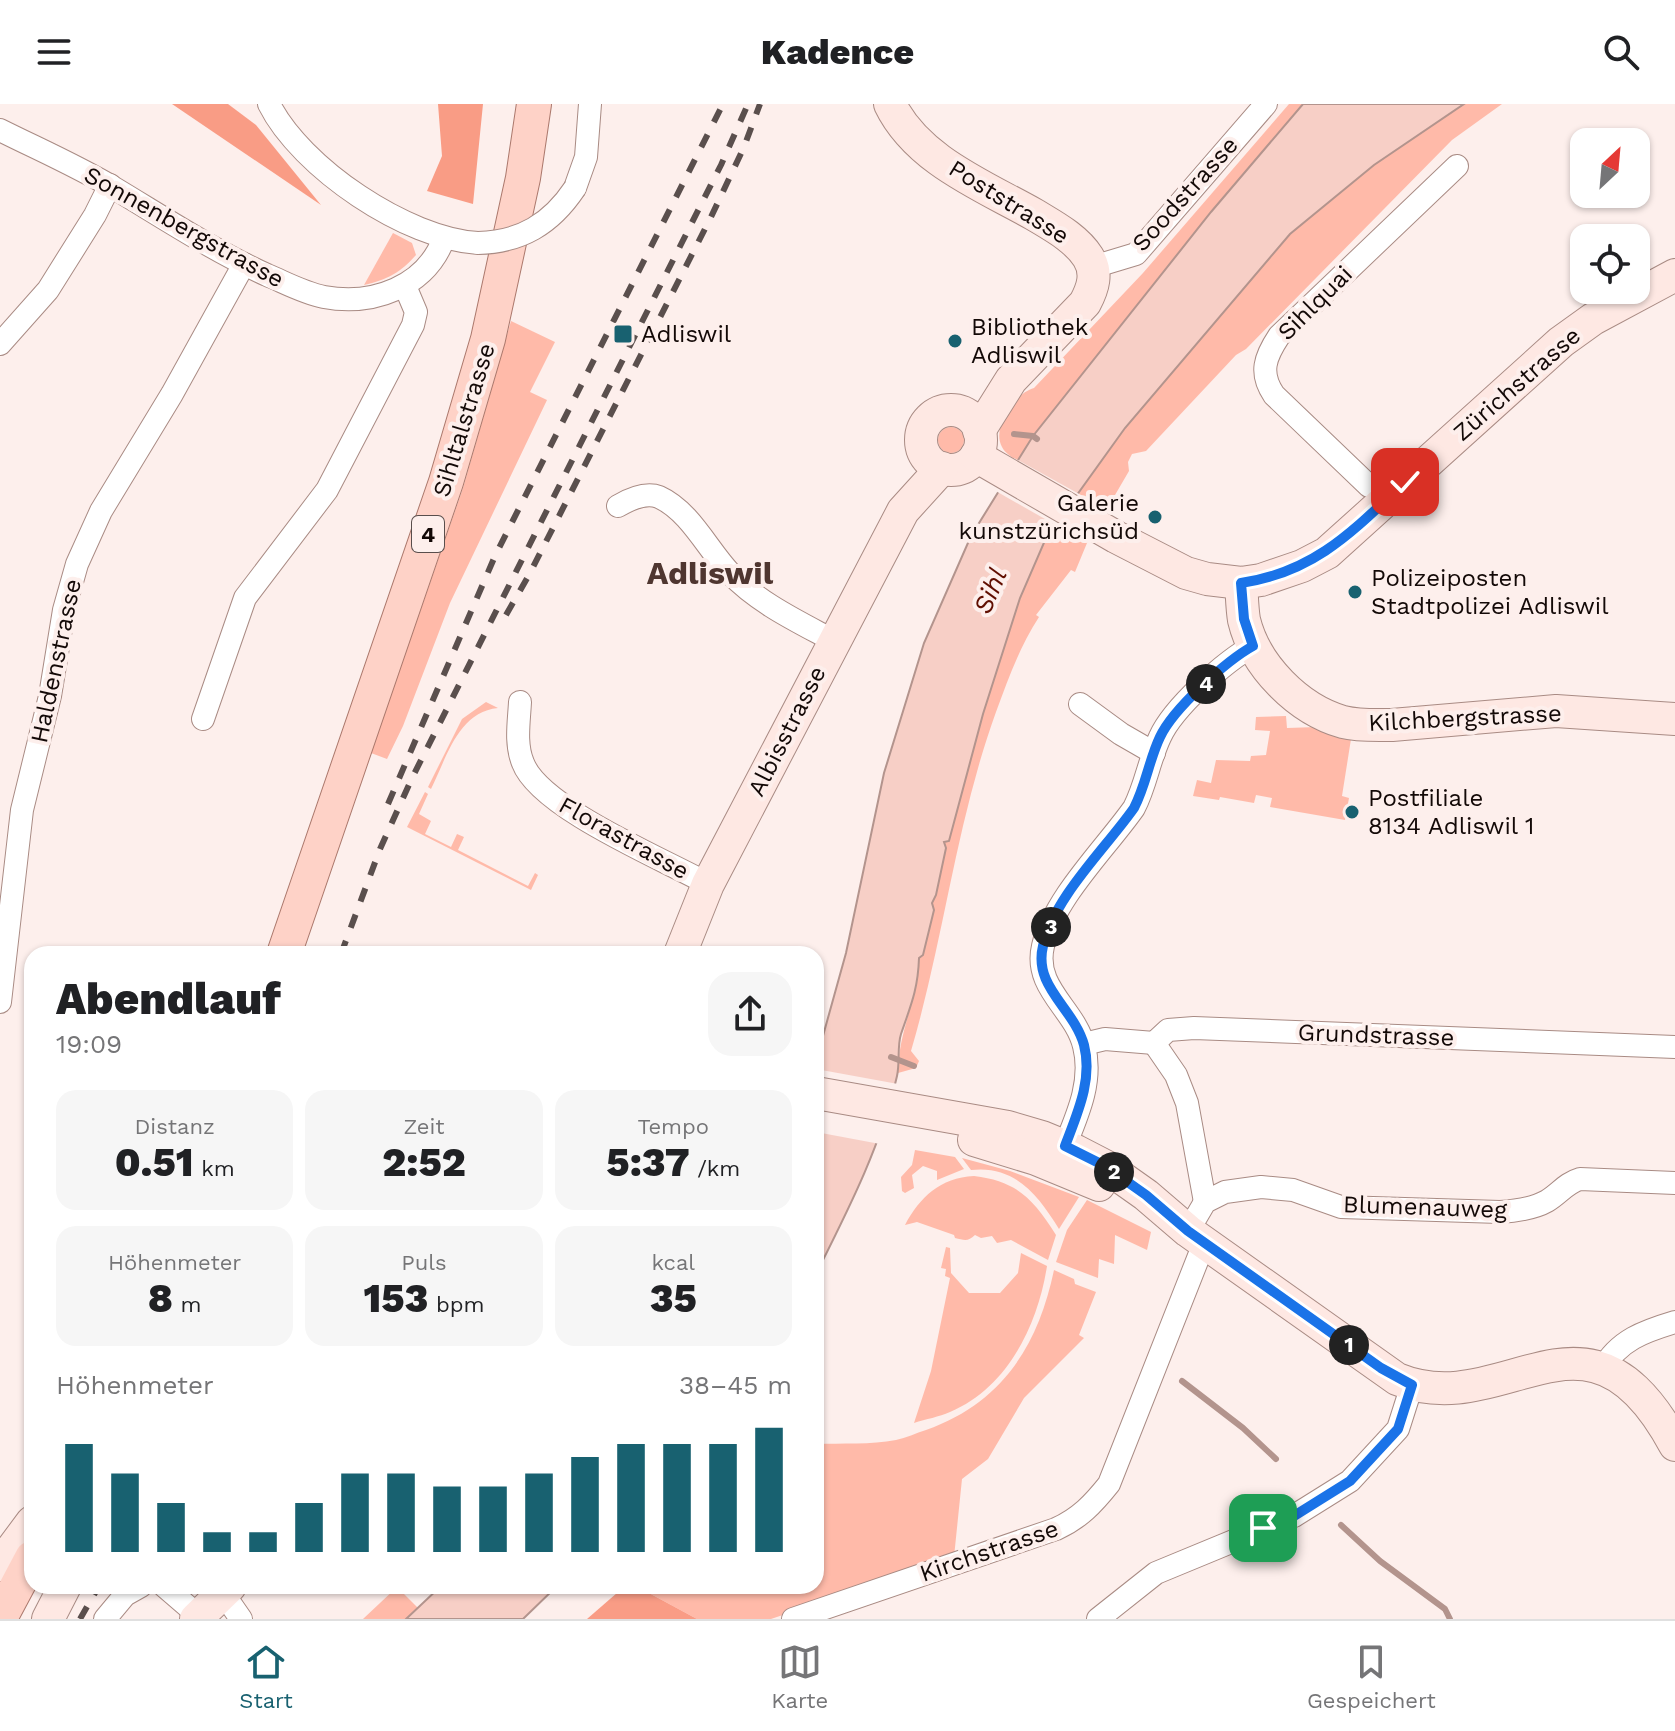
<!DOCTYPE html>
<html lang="de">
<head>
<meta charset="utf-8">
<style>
  body { margin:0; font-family:"Work Sans",sans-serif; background:#f6f6f6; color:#202124; height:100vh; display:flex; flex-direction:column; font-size:30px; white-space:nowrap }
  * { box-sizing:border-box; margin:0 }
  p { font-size:26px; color:#757577 }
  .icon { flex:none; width:44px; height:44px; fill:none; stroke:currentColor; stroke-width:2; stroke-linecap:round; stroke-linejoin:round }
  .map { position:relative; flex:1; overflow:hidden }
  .side { position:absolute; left:24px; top:842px; width:800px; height:648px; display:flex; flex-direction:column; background:#fff; border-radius:24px; box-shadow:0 2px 6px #0004 }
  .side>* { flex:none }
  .needle { width:52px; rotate:26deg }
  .fabs { position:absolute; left:1570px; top:24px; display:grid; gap:16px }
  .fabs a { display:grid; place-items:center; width:80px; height:80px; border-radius:16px; background:#fff; box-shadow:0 2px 6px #0004; font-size:40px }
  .pin { position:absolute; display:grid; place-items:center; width:68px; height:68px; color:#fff; margin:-34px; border-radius:16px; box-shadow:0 4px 12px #0006 }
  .km { position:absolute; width:40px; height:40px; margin:-20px; border-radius:50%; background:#222; color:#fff; font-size:22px; line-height:40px; text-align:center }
  .round { display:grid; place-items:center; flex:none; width:84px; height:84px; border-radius:24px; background:#f6f6f6 }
  .overview { display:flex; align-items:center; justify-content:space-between; height:136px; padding:0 32px }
  h1 { font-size:44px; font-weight:800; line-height:60px }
  .metrics { display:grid; grid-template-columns:repeat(3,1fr); gap:12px; height:136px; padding:8px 32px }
  .metrics div { display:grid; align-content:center; border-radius:20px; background:#f6f6f6; text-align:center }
  .metrics b { font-size:40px; font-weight:800 }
  .metrics small { font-size:22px; font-weight:400 }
  .metrics p { font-size:22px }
  .chart { height:224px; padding:16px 32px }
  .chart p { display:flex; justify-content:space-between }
  .chart svg { width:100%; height:144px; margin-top:8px; stroke:#186170; stroke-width:6 }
  header { display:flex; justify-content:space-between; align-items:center; height:104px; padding:0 32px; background:#fff; font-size:36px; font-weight:800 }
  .menu { display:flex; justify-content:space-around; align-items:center; height:112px; border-top:2px solid #e0e0e0; background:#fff; font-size:22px; color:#757577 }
  .menu a { display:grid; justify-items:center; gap:4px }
  .menu .active { color:#186170 }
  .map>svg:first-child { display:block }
  .green { fill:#ffbaa9 }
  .forest { fill:#f99c85 }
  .water { fill:#f7cfc6; stroke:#b3948d; stroke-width:2 }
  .pier { fill:#fdefec }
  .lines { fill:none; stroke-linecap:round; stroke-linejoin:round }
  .stream { stroke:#b3948d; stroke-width:6 }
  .street-casing { stroke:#a98b84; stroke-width:24 }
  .secondary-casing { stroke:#a98b84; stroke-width:34 }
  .primary-casing { stroke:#ab786c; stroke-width:36 }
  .street { stroke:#fff; stroke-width:22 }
  .secondary { stroke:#fee8e3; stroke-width:32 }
  .primary { stroke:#fed2c7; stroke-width:34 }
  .rail { stroke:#5a4f4d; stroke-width:6; stroke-dasharray:14 14; stroke-linecap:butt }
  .street-bridge-casing { stroke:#a98b84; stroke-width:24; stroke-linecap:butt }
  .street-bridge { stroke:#fff; stroke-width:22 }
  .route-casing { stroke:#fff; stroke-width:16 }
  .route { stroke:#1a73e8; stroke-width:10 }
  .poi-dot { fill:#186170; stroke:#fdefec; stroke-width:3 }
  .labels { text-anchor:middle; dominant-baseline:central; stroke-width:8; stroke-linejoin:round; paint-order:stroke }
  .shield { fill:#fdefec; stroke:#594e4c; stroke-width:2 }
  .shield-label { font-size:22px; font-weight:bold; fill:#130907 }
  .street-label { font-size:24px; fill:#130907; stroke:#fdefec }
  .poi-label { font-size:24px; fill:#130907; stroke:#fdefec; text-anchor:start }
  .water-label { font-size:26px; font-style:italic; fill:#600e00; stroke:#fdefec }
  .district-label { font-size:32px; font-weight:bold; fill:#4f3630; stroke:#fdefec }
</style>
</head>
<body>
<header><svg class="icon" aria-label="menu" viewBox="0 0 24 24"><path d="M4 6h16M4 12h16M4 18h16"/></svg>Kadence<svg class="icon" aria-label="search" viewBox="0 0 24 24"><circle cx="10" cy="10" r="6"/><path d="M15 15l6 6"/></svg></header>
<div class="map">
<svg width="1675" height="1515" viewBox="0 0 1675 1515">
  <rect width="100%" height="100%" fill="#fdefec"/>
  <!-- green -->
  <g class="green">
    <path d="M 1289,0 L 1303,0 L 1211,108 L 1033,332 L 1017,357 C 1012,353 1005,349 1002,343 C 991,324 1015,289 1034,284 L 1143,169 Z"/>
    <path d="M 1464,0 L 1502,0 L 1452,36 L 1246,245 L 1236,251 L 1146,347 L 1132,350 L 1128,358 L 1129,367 L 1087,439 L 1075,468 L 1071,466 L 1036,511 L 1039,513 C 1020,542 1008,575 996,608 C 956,718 944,835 911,947 L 919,957 L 916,964 L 898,969 C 898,928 918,895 919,853 L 923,850 L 934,806 L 932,799 L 944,738 L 949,736 L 983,610 L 1020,494 L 1046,434 L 1125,324 L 1290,130 L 1374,61 Z"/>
    <path d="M 393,129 L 412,139 L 416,151 C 401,168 387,176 364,181 Z"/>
    <path d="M 511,217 L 555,238 L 530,288 L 547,296 L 450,499 L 403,622 L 387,655 L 371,649 L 463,384 Z"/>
    <circle cx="951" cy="336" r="13"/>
    <path d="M 486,598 L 498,604 C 458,608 447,653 431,685 L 428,683 L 462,615 Z"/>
    <path d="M 1286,612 L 1287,624 L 1317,623 L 1351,635 L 1342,692 L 1349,694 L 1345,716 L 1270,703 L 1272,694 L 1256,691 L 1254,699 L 1220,693 L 1219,696 L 1193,692 L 1197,676 L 1211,679 L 1216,656 L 1250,657 L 1251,652 L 1266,651 L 1270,627 L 1255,626 L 1256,613 Z"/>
    <path d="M 425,688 L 428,690 L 419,710 L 431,717 L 425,730 L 451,743 L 457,730 L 464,733 L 458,746 L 528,782 L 535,769 L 538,771 L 531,786 L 407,723 Z"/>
    <path d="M 915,1046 L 955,1053 L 964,1065 L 937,1076 L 937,1067 L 923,1062 L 912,1071 L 914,1084 L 905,1089 L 902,1087 L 901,1073 L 912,1061 Z"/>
    <path d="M 962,1054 L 1010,1067 L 1079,1093 L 1059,1125 C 1038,1091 1015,1061 971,1066 Z"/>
    <path d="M 974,1072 C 1017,1077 1033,1095 1056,1131 L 1048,1156 L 1011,1136 L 997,1139 L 992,1132 L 981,1134 L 975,1131 C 968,1138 964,1136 955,1134 L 954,1131 L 917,1118 L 905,1121 C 920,1093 940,1074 974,1072 Z"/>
    <path d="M 1087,1096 L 1151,1128 L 1147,1146 L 1115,1131 L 1114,1160 L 1099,1155 L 1098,1174 L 1056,1158 L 1067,1126 Z"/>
    <path d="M 946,1143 L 950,1144 L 951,1169 L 969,1189 L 1000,1189 L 1018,1169 L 1021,1149 L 1047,1162 C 1038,1220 1008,1284 950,1308 C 939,1313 926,1315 914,1319 L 931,1267 L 950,1174 L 945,1172 L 946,1165 L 941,1164 Z"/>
    <path d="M 1054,1166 L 1074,1175 L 1075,1180 L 1096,1188 L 1079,1231 L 1084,1234 L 1024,1294 L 988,1355 L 962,1375 L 954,1453 L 771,1515 L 697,1515 L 636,1482 L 816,1482 L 816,1340 C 842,1339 871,1341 896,1336 C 906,1334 916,1329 926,1326 C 1002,1299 1038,1242 1054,1166 Z"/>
    <path d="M 397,1483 L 418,1504 L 406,1515 L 363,1515 Z"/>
  </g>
  <!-- forest -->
  <g class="forest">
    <path d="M 172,0 L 228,0 L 256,21 L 321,101 Z"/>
    <path d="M 438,0 L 483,0 L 473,100 L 427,87 L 442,52 Z"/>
    <path d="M 625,1482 L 636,1482 L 697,1515 L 587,1515 Z"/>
  </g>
  <!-- water -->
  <g class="water">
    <path d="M 1303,0 L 1464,0 L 1374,61 L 1290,130 L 1125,324 L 1046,434 L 1020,494 L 983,610 L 949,737 L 944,738 L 946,744 L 936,791 L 932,799 L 934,806 L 923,851 L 919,854 C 918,885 911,901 901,930 C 897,942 900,959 897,972 C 881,1042 848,1106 816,1170 L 816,957 L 846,849 L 884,669 L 924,539 L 971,432 L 1033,332 L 1211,108 Z"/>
    <path d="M 441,1482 L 557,1482 L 523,1515 L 406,1515 Z"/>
  </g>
  <!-- pier -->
  <g class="pier">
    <path d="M 1014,354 L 1081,391 L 1059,423 L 994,386 Z"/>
    <path d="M 816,965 L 898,980 L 880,1040 L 816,1028 Z"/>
  </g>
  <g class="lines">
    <!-- stream -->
    <g class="stream">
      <path d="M 1014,330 L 1033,332 L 1037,335"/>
      <path d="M 891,953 L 914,962"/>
      <path d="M 1182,1277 L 1243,1324 L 1276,1355"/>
      <path d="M 1341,1421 L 1380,1457 L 1445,1505 L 1450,1515"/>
    </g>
    <defs>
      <g id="street">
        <path d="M 269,0 C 301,64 407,135 478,139"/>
        <path d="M 0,26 C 38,45 77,62 114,84 C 164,114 214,147 267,171 C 286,179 304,189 324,193 C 373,202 426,183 444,134"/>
        <path d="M 575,84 L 586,53 L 590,0"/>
        <path d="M 1093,163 L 1136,150 L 1266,0"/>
        <path d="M 0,240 L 48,186 L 95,111 L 110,81"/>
        <path d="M 1369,382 L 1274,291 C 1259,269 1265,253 1279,232 L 1457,62"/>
        <path d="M 618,402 C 630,395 646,388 659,393 C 690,407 708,446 730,469 C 758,499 799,518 834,537"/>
        <path d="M 520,598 C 519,618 515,640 523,659 C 540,704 663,755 708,780"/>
        <path d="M 1080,600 L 1121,630 L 1154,649"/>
        <path d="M 203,615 L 245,494 L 327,386 L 413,221 L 416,208 L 405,182"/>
        <path d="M 0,898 L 22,706 L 50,592 L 64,506 L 77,460 L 101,407 L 172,290 L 244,160"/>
        <path d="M 1154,939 L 1168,926 L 1194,924 L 1675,943"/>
        <path d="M 1154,939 L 1176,971 L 1187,999 L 1205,1098"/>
        <path d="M 1084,940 L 1105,935 L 1154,939"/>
        <path d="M 1060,1054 C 1074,1018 1094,981 1084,942 C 1075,905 1033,884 1043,842 C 1054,794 1106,744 1134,704 C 1146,681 1149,656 1160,633 C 1173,604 1225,557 1253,542"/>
        <path d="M 1188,1127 L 1205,1098 L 1225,1088 L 1261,1083 L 1293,1086 L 1341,1103 L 1500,1108 C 1516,1107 1533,1105 1547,1097 C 1559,1090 1566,1079 1580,1075 L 1675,1079"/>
        <path d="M 1602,1266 C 1618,1236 1645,1227 1675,1218"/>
        <path d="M 164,1482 L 199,1512"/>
        <path d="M 223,1489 L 241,1515"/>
        <path d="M 105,1515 L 125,1491 L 141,1482"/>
        <path d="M 793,1515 L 1056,1425 C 1080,1414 1093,1400 1109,1380 L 1199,1152 L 1208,1140"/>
        <path d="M 1098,1515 L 1156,1469 L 1294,1412 L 1350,1377 L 1398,1325 L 1412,1281"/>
      </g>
      <g id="secondary">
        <path d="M 890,0 C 917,56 984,82 1035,111 C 1053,122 1076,134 1088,153 C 1098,169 1093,184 1085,199 L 1011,276 L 979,327"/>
        <circle cx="951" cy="336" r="30"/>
        <path d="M 976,352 L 1116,433 L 1186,469 L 1207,475 L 1241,479 L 1261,476 L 1302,462 L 1327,449 L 1561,238 L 1593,215 L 1675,171"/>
        <path d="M 1241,479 C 1242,491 1242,504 1244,516 C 1255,562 1298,605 1343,618 C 1359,622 1376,621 1392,621 L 1556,607 L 1675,615"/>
        <path d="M 680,850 L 708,780 L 903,407 L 942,364"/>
        <path d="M 816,989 L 1008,1023 L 1042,1033 L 1076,1047 L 1105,1062 L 1146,1091 L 1188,1127 L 1397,1275 C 1506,1320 1587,1177 1675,1341"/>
        <path d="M 974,1036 L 1036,1055 L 1099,1081"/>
        <path d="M 0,1461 L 32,1418"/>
        <path d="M 48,1515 L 65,1482"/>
        <path d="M 196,1515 L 230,1482"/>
      </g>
      <g id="primary">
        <path d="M 284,850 L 446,378 L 488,235 L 523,74 L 534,0"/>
        <path d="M 0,1514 L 32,1454"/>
      </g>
    </defs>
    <!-- street casing -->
    <use href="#street" class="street-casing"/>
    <!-- secondary casing -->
    <use href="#secondary" class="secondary-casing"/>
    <!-- primary casing -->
    <use href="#primary" class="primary-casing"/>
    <!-- street -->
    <use href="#street" class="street"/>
    <!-- secondary -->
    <use href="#secondary" class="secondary"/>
    <!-- primary -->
    <use href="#primary" class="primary"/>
    <!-- rail -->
    <g class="rail">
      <path d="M 506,511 L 529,471 L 711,113 L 744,43 L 760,0"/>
      <path d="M 388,700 L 495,452 L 723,0"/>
      <path d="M 341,850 L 380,745 L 412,674 L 721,61 L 748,0"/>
      <path d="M 80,1515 L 99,1482"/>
    </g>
    <defs>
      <path id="street-bridge" d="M 478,139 C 521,138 551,120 575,84"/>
    </defs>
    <!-- street-bridge casing -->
    <use href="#street-bridge" class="street-bridge-casing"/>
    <!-- street-bridge -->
    <use href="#street-bridge" class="street-bridge"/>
  </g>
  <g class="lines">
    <defs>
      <path id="route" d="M 1263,1424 L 1294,1412 L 1350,1377 L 1398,1325 L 1412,1281 L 1381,1264 L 1188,1127 L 1146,1091 L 1105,1062 L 1065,1042 C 1077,1010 1093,976 1084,941 C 1074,904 1033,883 1043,842 C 1054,793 1106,744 1134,704 C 1146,681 1149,656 1160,633 C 1173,605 1226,557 1253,542 L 1244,515 L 1241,479 C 1315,468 1353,427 1405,378"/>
    </defs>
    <!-- route casing -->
    <use href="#route" class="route-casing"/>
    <!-- route -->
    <use href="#route" class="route"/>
  </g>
  <!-- markers -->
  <g class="poi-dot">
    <rect x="613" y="220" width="20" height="20" rx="4"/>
    <circle cx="955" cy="237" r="8"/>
    <circle cx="1155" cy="413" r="8"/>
    <circle cx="1355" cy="488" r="8"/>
    <circle cx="1352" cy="708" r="8"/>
  </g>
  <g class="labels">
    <!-- shield labels -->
    <rect class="shield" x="412" y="412" width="32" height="36" rx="6"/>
    <g class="shield-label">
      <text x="428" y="430">4</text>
    </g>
    <!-- street labels -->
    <g class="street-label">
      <text transform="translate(1185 90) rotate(-48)">Soodstrasse</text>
      <text transform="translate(1009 98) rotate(32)">Poststrasse</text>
      <text transform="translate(184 123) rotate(29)">Sonnenbergstrasse</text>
      <text transform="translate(1315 199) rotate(-45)">Sihlquai</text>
      <text transform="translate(1517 280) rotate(-41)">Zürichstrasse</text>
      <text transform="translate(464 316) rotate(-73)">Sihltalstrasse</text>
      <text transform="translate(56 557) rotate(-78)">Haldenstrasse</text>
      <text transform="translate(1465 614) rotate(-3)">Kilchbergstrasse</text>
      <text transform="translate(787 627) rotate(-63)">Albisstrasse</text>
      <text transform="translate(624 734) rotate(29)">Florastrasse</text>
      <text transform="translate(1376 931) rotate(2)">Grundstrasse</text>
      <text transform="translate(1425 1103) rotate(2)">Blumenauweg</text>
      <text transform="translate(989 1447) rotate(-19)">Kirchstrasse</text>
    </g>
    <!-- poi labels -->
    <g class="poi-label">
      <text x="971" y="223">Bibliothek<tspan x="971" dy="28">Adliswil</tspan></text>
      <text x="641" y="230">Adliswil</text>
      <text x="1139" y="399" text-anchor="end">Galerie<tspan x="1139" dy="28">kunstzürichsüd</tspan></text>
      <text x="1371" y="474">Polizeiposten<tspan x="1371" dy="28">Stadtpolizei Adliswil</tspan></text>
      <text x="1368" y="694">Postfiliale<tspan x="1368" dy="28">8134 Adliswil 1</tspan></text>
    </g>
    <!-- water labels -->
    <g class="water-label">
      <text transform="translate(990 487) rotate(-67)">Sihl</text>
    </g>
    <!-- district labels -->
    <g class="district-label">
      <text x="710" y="469">Adliswil</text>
    </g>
  </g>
</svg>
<div class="fabs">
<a><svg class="needle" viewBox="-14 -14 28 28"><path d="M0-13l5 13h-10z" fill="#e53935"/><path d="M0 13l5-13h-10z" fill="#757577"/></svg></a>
<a><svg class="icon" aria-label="locate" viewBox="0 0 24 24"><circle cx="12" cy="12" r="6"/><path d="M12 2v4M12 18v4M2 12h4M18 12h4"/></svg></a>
</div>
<div class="pin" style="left:1263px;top:1424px;background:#1e9e55"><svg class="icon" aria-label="arrive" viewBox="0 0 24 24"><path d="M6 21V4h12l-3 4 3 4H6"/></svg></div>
<div class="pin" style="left:1405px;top:378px;background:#d93025"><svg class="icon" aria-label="check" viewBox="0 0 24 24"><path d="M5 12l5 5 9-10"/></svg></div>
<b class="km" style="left:1349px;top:1241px">1</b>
<b class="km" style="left:1114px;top:1068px">2</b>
<b class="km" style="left:1051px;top:823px">3</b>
<b class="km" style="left:1206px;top:580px">4</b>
<section class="side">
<div class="overview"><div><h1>Abendlauf</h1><p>19:09</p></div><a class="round"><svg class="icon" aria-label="share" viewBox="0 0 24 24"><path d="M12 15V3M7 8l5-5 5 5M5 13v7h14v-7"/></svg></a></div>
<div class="metrics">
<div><p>Distanz</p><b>0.51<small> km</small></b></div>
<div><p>Zeit</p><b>2:52</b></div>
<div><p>Tempo</p><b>5:37<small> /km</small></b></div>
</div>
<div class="metrics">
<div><p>Höhenmeter</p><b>8<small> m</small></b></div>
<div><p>Puls</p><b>153<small> bpm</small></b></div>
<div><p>kcal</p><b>35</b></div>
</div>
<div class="chart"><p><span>Höhenmeter</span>38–45 m</p>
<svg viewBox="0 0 160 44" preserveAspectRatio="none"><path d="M5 44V11M15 44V20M25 44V29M35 44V38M45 44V38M55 44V29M65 44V20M75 44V20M85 44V24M95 44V24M105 44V20M115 44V15M125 44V11M135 44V11M145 44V11M155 44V6"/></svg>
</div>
</section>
</div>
<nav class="menu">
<a class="active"><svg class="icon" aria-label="home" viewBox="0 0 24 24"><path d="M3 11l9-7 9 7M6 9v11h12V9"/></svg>Start</a>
<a><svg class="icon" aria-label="map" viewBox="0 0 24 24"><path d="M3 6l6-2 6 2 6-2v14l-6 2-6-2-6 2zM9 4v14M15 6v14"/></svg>Karte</a>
<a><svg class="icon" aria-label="saved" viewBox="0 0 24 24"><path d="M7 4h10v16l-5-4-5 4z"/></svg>Gespeichert</a>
</nav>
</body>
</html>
